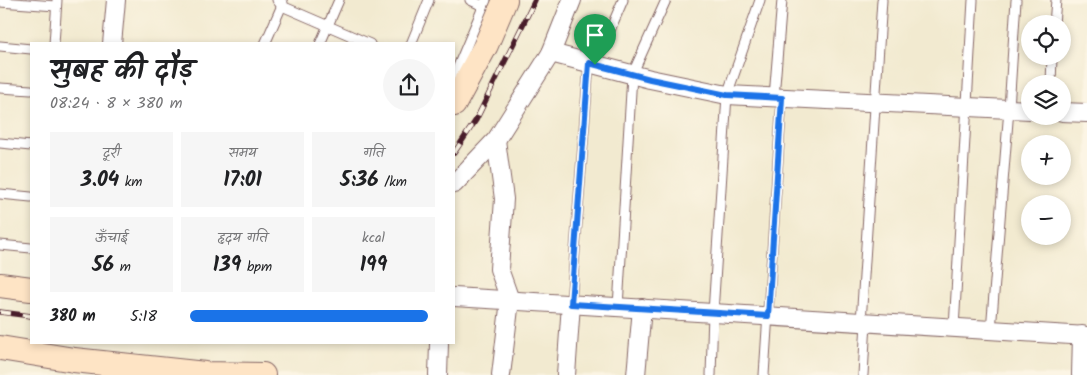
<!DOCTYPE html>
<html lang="hi">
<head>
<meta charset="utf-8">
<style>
  body { margin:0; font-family:Kalam,"Playpen Sans Deva",sans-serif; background:#f6f6f6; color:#202124; height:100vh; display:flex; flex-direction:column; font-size:19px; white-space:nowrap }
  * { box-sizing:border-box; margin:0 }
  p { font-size:16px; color:#757577 }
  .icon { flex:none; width:28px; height:28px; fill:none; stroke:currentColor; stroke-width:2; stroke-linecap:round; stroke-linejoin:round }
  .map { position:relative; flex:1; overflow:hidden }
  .sheet { position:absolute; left:30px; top:42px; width:425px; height:302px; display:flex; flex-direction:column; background:#fff; border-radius:0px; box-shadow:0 2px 8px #0003 }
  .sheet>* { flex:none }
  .tools { position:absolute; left:1021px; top:15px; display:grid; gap:10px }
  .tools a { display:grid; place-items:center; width:50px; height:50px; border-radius:50%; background:#fff; box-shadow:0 2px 8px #0003; font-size:25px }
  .pin { position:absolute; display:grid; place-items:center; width:42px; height:42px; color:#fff; margin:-51px -21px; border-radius:50% 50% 50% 0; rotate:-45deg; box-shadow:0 0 5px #0007 }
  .pin .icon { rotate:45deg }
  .round { display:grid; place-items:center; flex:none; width:52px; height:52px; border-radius:26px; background:#f6f6f6 }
  .headline { display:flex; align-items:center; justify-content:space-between; height:85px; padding:0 20px }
  h1 { font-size:28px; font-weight:800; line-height:38px }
  .stats { display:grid; grid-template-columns:repeat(3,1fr); gap:8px; height:85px; padding:5px 20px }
  .stats div { display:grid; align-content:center; border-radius:0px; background:#f6f6f6; text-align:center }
  .stats b { font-size:21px; font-weight:800 }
  .stats small { font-size:14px; font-weight:400 }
  .stats p { font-size:14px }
  ul { padding:0 20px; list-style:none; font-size:16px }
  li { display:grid; grid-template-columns:80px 60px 1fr; align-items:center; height:38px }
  li i { height:12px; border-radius:6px; background:#1a73e8 }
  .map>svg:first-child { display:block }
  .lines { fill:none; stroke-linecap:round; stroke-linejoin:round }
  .lane-casing { stroke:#856665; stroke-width:11 }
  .street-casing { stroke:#856665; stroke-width:20 }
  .secondary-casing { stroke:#856665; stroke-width:26 }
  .lane { stroke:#fff; stroke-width:9 }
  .street { stroke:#fff; stroke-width:18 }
  .secondary { stroke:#fee4c5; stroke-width:24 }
  .rail-casing { stroke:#4a1f2b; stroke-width:5.5 }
  .rail { stroke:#fcf5e5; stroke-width:4; stroke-dasharray:11; stroke-linecap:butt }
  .route-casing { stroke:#fff; stroke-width:10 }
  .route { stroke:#1a73e8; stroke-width:6 }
</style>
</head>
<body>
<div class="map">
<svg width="1087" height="375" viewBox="0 0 1087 375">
  <rect width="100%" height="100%" fill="#fcf5e5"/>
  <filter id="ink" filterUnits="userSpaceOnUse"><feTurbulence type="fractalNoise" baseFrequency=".02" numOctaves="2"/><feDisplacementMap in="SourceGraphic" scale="10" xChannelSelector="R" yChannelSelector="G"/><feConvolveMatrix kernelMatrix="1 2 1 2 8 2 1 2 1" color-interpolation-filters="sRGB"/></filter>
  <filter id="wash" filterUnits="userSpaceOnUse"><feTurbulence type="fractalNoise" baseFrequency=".0096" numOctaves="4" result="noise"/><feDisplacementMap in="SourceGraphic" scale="20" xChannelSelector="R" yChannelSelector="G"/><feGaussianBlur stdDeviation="1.12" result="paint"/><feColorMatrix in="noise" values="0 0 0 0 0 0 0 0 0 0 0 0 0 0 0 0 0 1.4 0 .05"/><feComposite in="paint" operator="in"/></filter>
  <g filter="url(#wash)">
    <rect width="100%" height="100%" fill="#f2ead0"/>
  </g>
  <g filter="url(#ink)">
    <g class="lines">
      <defs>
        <g id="lane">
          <path d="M 277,0 L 282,6 L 370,44"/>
          <path d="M 470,0 L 483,6"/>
          <path d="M 0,2 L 56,6"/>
          <path d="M 1054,24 L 1056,0"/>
          <path d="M 54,44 L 57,0"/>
          <path d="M 265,44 L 283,3"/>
          <path d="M 320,44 L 339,0"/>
          <path d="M 411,44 L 429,0"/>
          <path d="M 0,46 L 31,49"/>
          <path d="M 595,65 L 623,0"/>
          <path d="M 454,76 L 486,0"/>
          <path d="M 1051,84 L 1052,56"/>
          <path d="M 0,88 L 31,90"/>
          <path d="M 774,97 L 782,0"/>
          <path d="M 0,143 L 31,146"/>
          <path d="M 0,194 L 31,197"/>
          <path d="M 0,245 L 31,248"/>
          <path d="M 571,304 L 589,63"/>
          <path d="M 618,307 L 632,75 L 666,0"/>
          <path d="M 861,322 L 882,0"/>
          <path d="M 954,328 L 973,0"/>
          <path d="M 991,330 L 1009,109 L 1016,0"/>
          <path d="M 711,375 L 713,313 L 727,95 L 760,0"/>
          <path d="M 764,375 L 782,98"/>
          <path d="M 863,375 L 866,322"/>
        </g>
        <g id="street">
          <path d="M 112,44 L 116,0"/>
          <path d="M 551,53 L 650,79 L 727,95 L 1030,110"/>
          <path d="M 1062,112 L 1087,113"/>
          <path d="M 496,140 L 504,199 L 499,269 L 510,300 L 501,375"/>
          <path d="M 454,184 L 496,140 L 551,53 L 572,0"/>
          <path d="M 454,297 L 1087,336"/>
          <path d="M 438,375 L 439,344"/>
          <path d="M 566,375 L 571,304"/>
          <path d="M 636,375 L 642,308"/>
          <path d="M 1081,375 L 1082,335"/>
        </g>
        <g id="secondary">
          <path d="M 454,104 L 486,45 L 505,0"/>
          <path d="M 0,285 L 31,289"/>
          <path d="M 0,348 L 74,360 L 205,374 L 263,375"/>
        </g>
      </defs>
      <!-- lane casing -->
      <use href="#lane" class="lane-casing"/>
      <!-- street casing -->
      <use href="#street" class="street-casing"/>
      <!-- secondary casing -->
      <use href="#secondary" class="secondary-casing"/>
      <!-- lane -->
      <use href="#lane" class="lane"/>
      <!-- street -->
      <use href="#street" class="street"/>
      <!-- secondary -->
      <use href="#secondary" class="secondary"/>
      <defs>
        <g id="rail">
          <path d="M 454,153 L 476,120 L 535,0"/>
          <path d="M 0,312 L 31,316"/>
        </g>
      </defs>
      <!-- rail casing -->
      <use href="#rail" class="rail-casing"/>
      <!-- rail -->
      <use href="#rail" class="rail"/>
    </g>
  </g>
  <g class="lines" filter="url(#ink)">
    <defs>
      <path id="route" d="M 589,63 L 650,79 L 727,95 L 782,98 L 768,316 L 571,304 Z"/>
    </defs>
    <!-- route casing -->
    <use href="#route" class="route-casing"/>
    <!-- route -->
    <use href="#route" class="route"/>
  </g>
</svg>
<div class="tools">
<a><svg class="icon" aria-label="locate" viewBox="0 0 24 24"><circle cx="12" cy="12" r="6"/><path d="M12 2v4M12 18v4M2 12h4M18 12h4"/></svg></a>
<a><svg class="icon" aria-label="layers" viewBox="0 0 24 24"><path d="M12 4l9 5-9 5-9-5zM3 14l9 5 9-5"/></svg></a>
<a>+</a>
<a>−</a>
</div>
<div class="pin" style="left:595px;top:65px;background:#1e9e55"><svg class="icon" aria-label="arrive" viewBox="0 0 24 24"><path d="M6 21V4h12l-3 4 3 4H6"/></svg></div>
<section class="sheet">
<div class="headline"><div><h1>सुबह की दौड़</h1><p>08:24 · 8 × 380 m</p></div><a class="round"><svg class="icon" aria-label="share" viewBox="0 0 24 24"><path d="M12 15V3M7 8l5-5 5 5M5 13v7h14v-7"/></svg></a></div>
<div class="stats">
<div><p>दूरी</p><b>3.04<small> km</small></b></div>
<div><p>समय</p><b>17:01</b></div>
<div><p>गति</p><b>5:36<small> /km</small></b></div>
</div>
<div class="stats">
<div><p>ऊँचाई</p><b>56<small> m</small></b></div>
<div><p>हृदय गति</p><b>139<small> bpm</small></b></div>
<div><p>kcal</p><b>199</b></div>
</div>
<ul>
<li><b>380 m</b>5:18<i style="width:97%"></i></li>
</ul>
</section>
</div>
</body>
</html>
